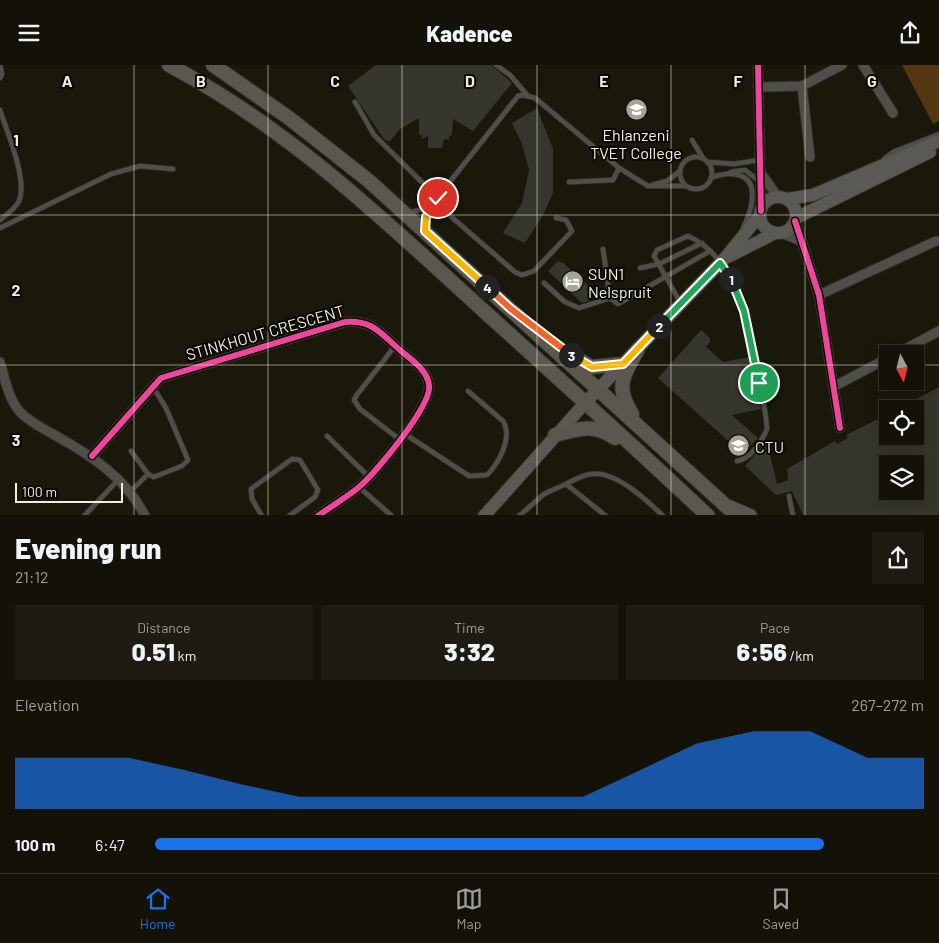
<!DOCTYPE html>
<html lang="en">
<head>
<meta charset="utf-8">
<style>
  body { margin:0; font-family:Barlow,sans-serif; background:#1d1b12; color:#f1f3f6; height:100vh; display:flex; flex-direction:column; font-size:19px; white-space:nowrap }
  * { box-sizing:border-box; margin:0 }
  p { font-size:16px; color:#9d9e9c }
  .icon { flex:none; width:28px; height:28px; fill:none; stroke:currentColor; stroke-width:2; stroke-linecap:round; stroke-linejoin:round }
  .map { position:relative; height:450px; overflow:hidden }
  .sheet { display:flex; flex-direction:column; background:#141208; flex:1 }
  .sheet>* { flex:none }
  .needle { width:32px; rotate:173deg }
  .fabs { position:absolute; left:879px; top:280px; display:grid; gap:10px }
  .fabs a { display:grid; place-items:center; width:45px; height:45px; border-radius:0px; background:#141208; box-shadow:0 2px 12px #0003,0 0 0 1px #333229; font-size:25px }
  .scale { position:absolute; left:15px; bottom:12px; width:108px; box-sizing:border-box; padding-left:5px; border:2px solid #f1efe0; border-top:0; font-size:14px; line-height:18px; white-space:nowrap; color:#f1efe0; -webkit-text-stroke:4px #080701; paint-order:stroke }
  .pin { position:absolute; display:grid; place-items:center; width:42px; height:42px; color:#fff; margin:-21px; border:2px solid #fff; border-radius:50%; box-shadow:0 1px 5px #0007 }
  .km { position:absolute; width:25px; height:25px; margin:-12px; border-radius:50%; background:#222; color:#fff; font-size:14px; line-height:25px; text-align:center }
  .round { display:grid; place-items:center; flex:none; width:52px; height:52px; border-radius:0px; background:#1d1b12 }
  .summary { display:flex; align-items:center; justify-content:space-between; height:85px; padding:0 15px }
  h1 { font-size:28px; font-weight:800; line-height:38px }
  .stats { display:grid; grid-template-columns:repeat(3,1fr); gap:8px; height:85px; padding:5px 15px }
  .stats div { display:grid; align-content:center; border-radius:0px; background:#1d1b12; text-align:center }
  .stats b { font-size:25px; font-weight:800 }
  .stats small { font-size:14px; font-weight:400 }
  .stats p { font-size:14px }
  .chart { height:140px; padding:10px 15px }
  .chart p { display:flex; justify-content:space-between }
  .chart svg { width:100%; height:90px; margin-top:5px; fill:#1a73e8; opacity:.7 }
  ul { padding:0 15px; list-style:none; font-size:16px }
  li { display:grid; grid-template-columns:80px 60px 1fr; align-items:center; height:38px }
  li i { height:12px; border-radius:6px; background:#1a73e8 }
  header { display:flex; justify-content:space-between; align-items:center; height:65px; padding:0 15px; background:#141208; font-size:22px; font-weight:800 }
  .tabs { display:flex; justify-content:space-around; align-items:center; height:70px; border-top:1px solid #333229; background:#141208; font-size:14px; color:#9d9e9c }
  .tabs a { display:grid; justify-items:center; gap:2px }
  .tabs .selected { color:#1a73e8 }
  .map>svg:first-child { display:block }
  .green { fill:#553612 }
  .building { fill:#36362c; fill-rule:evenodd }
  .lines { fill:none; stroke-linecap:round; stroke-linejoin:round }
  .lane-casing { stroke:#323126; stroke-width:6 }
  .street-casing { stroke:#323126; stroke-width:11 }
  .secondary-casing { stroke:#323126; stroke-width:14 }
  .primary-casing { stroke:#323126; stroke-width:16 }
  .lane { stroke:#504e48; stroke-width:4.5 }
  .street { stroke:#504e48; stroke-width:9 }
  .secondary { stroke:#5b5953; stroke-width:12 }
  .primary { stroke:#5a574f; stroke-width:14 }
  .cycleway-casing { stroke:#080701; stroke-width:9 }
  .cycleway { stroke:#ed469a; stroke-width:6 }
  .split-1-casing { stroke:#fff; stroke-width:10 }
  .split-2-casing { stroke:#fff; stroke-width:10 }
  .split-3-casing { stroke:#fff; stroke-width:10 }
  .split-4-casing { stroke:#fff; stroke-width:10 }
  .split-5-casing { stroke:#fff; stroke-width:10 }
  .split-1 { stroke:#22a559; stroke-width:6 }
  .split-2 { stroke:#22a559; stroke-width:6 }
  .split-3 { stroke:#f5b400; stroke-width:6 }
  .split-4 { stroke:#f0652b; stroke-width:6 }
  .split-5 { stroke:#f5b400; stroke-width:6 }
  .grid { fill:none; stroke:#f1efe0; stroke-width:1; stroke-opacity:0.55 }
  .labels { text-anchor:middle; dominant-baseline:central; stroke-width:4; stroke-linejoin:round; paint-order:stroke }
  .poi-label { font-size:16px; fill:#f1efe0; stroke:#080701; text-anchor:start }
  .street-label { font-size:16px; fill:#f1efe0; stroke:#080701 }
  .grid-label { font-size:16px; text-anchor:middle; font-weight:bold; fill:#f1efe0; stroke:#080701; stroke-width:4; stroke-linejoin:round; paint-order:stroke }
</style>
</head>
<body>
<header><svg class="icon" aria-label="menu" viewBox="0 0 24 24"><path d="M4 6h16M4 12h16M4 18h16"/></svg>Kadence<svg class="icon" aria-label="share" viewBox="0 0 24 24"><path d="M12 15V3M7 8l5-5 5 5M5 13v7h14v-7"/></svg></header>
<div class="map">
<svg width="939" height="451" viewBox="0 0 939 451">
  <rect width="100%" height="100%" fill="#1a180b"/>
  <!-- green -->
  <path class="green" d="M 902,0 L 939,0 L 939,56 L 933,59 Z"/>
  <!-- building -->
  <g class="building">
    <path d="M 376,0 L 491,0 L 512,18 L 473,66 L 453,54 L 452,70 L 449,71 L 449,75 L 444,74 L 442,83 L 428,83 L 428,71 L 422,74 L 422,70 L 419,69 L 419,53 L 400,64 L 389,77 L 384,74 L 348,21 Z"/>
    <path d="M 537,43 L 553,84 L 553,128 L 542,152 L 525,178 L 503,168 L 522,138 L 529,105 L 522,79 L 512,58 Z"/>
    <path d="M 558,196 L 561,198 L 562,197 L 596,228 L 588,236 L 582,238 L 548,206 Z"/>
    <path d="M 701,265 L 710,273 L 710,277 L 706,282 L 723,297 L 750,292 L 761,344 L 732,350 L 758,373 L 743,389 L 658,313 Z"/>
    <path d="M 939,322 L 939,451 L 803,450 L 792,426 L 776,430 L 745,401 L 764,379 L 767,378 L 777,419 L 788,415 L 787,404 L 835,376 L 837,379 L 848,373 L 846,370 L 888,349 L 888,371 L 915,371 L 915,344 L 897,344 ZM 888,399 L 915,399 L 915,426 L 888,426 Z"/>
  </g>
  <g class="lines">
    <defs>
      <g id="lane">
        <path d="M 496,0 L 510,10 L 528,31"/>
        <path d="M 0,13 L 2,9 L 0,0"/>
        <path d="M 355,37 L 374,70 L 438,133 L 448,149 L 515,207 L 522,210 L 534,206 L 572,166 L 566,155 L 556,153"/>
        <path d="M 0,45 C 7,67 28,115 19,136 C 15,144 7,149 0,155"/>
        <path d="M 692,75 L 703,93"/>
        <circle cx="696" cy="108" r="16"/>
        <path d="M 884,94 L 893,87 L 939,69"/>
        <path d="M 707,97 L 734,99 L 759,95"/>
        <path d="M 619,103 L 648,121 L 686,121"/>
        <path d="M 731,107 L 745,105 L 759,116"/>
        <path d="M 711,112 C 718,111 725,108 731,109 C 763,110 752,145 743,163"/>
        <path d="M 652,120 L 667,116 L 680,106"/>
        <path d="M 409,148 L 426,143 L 433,138 L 518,31 L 523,30 L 535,33 L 619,103 L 613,115 L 569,117"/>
        <path d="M 0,163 L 111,109 L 140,101 L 173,104"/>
        <path d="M 425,163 L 426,152 L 432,140"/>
        <path d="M 603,184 L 610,233 L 618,239 L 710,186"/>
        <path d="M 640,203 L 659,199 L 702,178"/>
        <path d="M 544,218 L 565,237 L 579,243 L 610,233"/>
        <path d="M 680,237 L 654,191 L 657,185 L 688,171 C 738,193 748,260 757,307 C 761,326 766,345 767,364 C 762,376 751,394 737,396"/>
        <path d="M 395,281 L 356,331 L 354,335 L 360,344 L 399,374"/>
        <path d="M 405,369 L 469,411 L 487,410 C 499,398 513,372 503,356 L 468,326"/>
        <path d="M 327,371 L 369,412"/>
        <path d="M 131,386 L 148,409 L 154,412 L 182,401 L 188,395 L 166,343 L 153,322"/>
        <path d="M 566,419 C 574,415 582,410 591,409 C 615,405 647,435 663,451"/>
        <path d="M 359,422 L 392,451"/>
        <path d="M 130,427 L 148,409"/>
        <path d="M 789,431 L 793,451"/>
        <path d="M 84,451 L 119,414"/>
        <path d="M 262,451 L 252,434 L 251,424 L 292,394 L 300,395 L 318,425 L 315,432 L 289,451"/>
        <path d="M 519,451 L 544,429 L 566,419 L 606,451"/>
      </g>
      <g id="street">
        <path d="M 758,0 L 761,146"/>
        <path d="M 863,0 L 893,48"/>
        <path d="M 802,21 L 810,92"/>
        <path d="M 758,22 L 802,21 L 842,0"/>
        <path d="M 761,108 L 778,132"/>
        <path d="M 795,156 L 819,230 L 840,363"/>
        <path d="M 781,168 L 801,176"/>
        <path d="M 819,230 L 936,176"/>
        <path d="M 896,289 L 939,266"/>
        <path d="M 0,297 C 5,314 8,333 20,347 C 30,358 45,364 58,372 C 92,391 127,414 145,451"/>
        <path d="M 833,322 L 888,293"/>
        <path d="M 92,391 L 161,313 L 345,257 C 373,255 380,268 400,285 C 411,295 427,304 429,320 C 433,339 375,409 359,422 C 346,433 331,441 318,451"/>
      </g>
      <g id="secondary">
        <circle cx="778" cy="150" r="18"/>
        <path d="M 787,134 L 813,130 L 939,76"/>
        <path d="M 796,153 L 930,87"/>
        <path d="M 730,191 L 775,168"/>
        <path d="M 484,451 L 585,338 L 725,193 L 760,150"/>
      </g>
      <g id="primary">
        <path d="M 169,0 C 290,64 384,155 484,246 C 559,314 634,381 708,451"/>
        <path d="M 213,0 L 289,53 L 369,116 L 737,451"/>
        <path d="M 573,291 L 591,302 L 623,299"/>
        <path d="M 632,349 C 614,320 624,310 638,284"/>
        <path d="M 555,370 C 580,364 592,358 615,373"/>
        <path d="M 729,442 L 750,451"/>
      </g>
    </defs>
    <!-- lane casing -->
    <use href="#lane" class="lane-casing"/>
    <!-- street casing -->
    <use href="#street" class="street-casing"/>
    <!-- secondary casing -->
    <use href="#secondary" class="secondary-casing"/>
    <!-- primary casing -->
    <use href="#primary" class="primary-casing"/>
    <!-- lane -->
    <use href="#lane" class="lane"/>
    <!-- street -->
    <use href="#street" class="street"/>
    <!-- secondary -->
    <use href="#secondary" class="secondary"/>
    <!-- primary -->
    <use href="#primary" class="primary"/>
    <defs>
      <g id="cycleway">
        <path d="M 758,0 L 761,146"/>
        <path d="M 795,156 L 819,230 L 840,363"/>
        <path d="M 92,391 L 161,313 L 345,257 C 373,255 380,268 400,285 C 411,295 427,304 429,320 C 433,339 375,409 359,422 C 346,433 331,441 318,451"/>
      </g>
    </defs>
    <!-- cycleway casing -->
    <use href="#cycleway" class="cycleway-casing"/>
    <!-- cycleway -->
    <use href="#cycleway" class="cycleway"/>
  </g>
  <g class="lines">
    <defs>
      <path id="split-1" d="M 731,214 L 744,246 L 759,318"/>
      <path id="split-2" d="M 659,261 L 720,198 L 731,214"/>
      <path id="split-3" d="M 571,290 L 592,302 L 623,299 L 659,261"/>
      <path id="split-4" d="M 487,222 L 511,244 L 571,290"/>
      <path id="split-5" d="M 438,133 L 426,152 L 425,166 L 487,222"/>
    </defs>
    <!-- split-1 casing -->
    <use href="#split-1" class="split-1-casing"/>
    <!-- split-2 casing -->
    <use href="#split-2" class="split-2-casing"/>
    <!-- split-3 casing -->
    <use href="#split-3" class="split-3-casing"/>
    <!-- split-4 casing -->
    <use href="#split-4" class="split-4-casing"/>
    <!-- split-5 casing -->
    <use href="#split-5" class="split-5-casing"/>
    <!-- split-1 -->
    <use href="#split-1" class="split-1"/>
    <!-- split-2 -->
    <use href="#split-2" class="split-2"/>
    <!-- split-3 -->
    <use href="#split-3" class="split-3"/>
    <!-- split-4 -->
    <use href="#split-4" class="split-4"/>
    <!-- split-5 -->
    <use href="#split-5" class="split-5"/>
  </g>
  <!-- grid -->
  <path class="grid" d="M 134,0 L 134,451M 268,0 L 268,451M 402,0 L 402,451M 537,0 L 537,451M 671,0 L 671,451M 805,0 L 805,451M 0,150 L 939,150M 0,300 L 888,300M 915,300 L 939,300"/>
  <!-- icons -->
  <defs>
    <symbol id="university-disc" viewBox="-11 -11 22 22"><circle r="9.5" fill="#a6a495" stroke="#080701"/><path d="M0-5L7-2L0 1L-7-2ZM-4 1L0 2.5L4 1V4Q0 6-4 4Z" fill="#fff"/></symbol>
    <symbol id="hotel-disc" viewBox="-11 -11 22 22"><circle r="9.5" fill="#a6a495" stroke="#080701"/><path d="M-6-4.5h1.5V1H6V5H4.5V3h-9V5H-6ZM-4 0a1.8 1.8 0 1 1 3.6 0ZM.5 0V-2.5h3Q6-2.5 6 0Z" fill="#fff"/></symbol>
  </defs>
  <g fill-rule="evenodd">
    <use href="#university-disc" x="624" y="32" width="25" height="25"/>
    <use href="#hotel-disc" x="560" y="204" width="25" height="25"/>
    <use href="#university-disc" x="726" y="368" width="25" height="25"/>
  </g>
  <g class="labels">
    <!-- poi labels -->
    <g class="poi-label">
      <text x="636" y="69" text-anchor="middle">Ehlanzeni<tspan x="636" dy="18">TVET College</tspan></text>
      <text x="588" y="208">SUN1<tspan x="588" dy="18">Nelspruit</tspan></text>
      <text x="755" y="381">CTU</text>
    </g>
    <!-- street labels -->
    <g class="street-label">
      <text transform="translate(265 267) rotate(-16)">STINKHOUT CRESCENT</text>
    </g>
  </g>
  <g class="grid-label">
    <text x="67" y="22">A</text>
    <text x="201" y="22">B</text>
    <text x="335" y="22">C</text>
    <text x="470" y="22">D</text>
    <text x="604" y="22">E</text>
    <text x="738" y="22">F</text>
    <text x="872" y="22">G</text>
    <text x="16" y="81">1</text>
    <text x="16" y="231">2</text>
    <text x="16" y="381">3</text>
  </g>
</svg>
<div class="fabs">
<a><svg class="needle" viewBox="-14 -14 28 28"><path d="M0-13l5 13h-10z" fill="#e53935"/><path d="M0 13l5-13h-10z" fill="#9d9e9c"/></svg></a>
<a><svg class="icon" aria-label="locate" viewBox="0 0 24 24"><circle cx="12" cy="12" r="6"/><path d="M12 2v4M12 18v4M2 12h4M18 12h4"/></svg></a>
<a><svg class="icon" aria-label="layers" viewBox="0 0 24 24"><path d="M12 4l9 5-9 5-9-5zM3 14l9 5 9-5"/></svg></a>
</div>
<div class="scale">100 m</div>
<div class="pin" style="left:759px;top:318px;background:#1e9e55"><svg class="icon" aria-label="arrive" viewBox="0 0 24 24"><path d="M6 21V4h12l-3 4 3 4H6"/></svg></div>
<div class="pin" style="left:438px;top:133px;background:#d93025"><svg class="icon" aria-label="check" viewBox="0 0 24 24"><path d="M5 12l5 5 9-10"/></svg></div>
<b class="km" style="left:731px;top:214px">1</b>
<b class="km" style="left:659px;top:261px">2</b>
<b class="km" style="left:571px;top:290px">3</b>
<b class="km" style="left:487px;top:222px">4</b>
</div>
<section class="sheet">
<div class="summary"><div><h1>Evening run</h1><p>21:12</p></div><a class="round"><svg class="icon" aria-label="share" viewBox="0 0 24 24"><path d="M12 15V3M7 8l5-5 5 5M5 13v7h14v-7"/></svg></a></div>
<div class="stats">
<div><p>Distance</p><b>0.51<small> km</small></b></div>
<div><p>Time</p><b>3:32</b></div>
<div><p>Pace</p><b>6:56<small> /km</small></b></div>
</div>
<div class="chart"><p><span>Elevation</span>267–272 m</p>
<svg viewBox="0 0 160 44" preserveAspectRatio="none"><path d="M0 44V19L10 19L20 19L30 25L40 32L50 38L60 38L70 38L80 38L90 38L100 38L110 25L120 12L130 6L140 6L150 19L160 19V44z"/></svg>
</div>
<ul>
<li><b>100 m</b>6:47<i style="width:87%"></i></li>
</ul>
</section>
<nav class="tabs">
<a class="selected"><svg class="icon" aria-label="home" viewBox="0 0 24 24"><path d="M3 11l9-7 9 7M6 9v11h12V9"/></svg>Home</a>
<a><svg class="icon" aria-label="map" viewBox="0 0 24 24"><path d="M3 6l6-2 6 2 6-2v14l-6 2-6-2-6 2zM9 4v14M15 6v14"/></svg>Map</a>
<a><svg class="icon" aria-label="saved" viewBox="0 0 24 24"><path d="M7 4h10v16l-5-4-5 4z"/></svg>Saved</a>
</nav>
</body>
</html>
